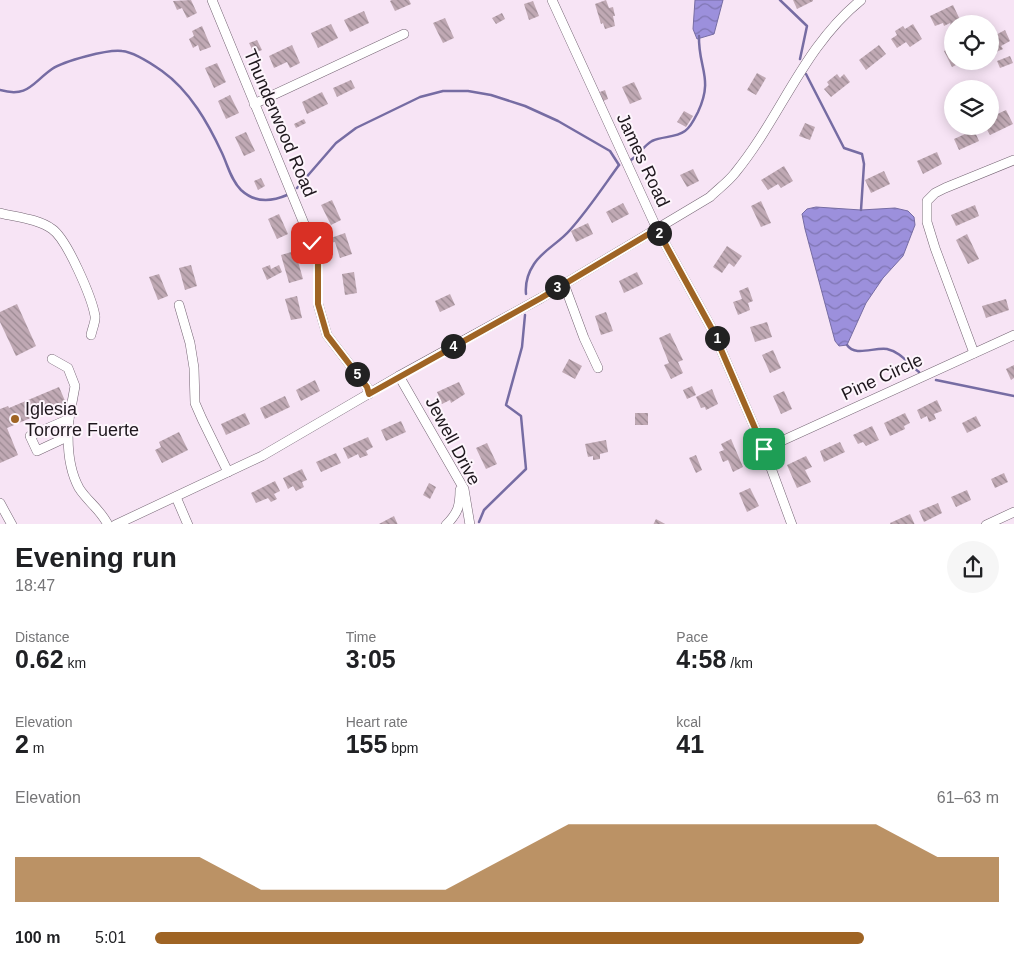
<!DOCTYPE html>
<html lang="en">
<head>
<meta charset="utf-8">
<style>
  body { margin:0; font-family:Arial,sans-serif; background:#f6f6f6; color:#202124; height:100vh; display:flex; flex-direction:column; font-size:19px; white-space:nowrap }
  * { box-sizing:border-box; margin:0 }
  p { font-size:16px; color:#757577 }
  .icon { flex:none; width:28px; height:28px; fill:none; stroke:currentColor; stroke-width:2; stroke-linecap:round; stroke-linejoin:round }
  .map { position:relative; height:524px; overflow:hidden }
  .panel { display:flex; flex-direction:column; background:#fff; flex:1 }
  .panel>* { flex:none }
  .buttons { position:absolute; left:944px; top:15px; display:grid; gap:10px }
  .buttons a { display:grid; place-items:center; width:55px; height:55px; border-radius:50%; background:#fff; box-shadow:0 2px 12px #0003; font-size:25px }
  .pin { position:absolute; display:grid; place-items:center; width:42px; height:42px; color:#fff; margin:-21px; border-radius:10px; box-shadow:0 2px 8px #0006 }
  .km { position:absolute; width:25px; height:25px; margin:-12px; border-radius:50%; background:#222; color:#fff; font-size:14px; line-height:25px; text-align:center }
  .round { display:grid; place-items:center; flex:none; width:52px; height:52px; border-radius:26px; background:#f6f6f6 }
  .summary { display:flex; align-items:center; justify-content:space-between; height:85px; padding:0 15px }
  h1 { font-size:28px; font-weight:600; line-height:38px }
  .stats { display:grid; grid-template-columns:repeat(3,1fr); gap:8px; height:85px; padding:5px 15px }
  .stats div { display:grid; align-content:center }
  .stats b { font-size:25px; font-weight:600 }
  .stats small { font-size:14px; font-weight:400 }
  .stats p { font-size:14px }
  .chart { height:140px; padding:10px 15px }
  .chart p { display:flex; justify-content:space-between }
  .chart svg { width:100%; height:90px; margin-top:5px; fill:#9f6424; opacity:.7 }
  ul { padding:0 15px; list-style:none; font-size:16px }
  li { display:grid; grid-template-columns:80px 60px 1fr; align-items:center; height:38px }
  li i { height:12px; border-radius:6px; background:#9f6424 }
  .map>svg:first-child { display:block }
  .water { fill:url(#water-waves); stroke:#766ca3 }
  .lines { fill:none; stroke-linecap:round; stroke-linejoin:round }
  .stream { stroke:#766ca3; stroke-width:2.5 }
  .building { fill:url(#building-back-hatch) }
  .minor-casing { stroke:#746473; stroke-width:10 }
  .minor { stroke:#fff; stroke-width:9 }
  .route-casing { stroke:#fff; stroke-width:10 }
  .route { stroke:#9f6424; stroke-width:6 }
  .poi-dot { fill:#9f6424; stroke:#fdf5fc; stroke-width:2 }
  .labels { text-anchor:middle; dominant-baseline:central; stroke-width:4; stroke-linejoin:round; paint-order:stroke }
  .street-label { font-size:18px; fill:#1e171d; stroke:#fdf5fc }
  .poi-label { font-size:18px; fill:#1e171d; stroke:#fdf5fc; text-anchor:start }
</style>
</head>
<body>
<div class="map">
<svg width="1014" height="525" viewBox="0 0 1014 525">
  <defs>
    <pattern id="water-waves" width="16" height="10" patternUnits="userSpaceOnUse" patternTransform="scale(1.25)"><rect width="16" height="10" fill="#9c90dc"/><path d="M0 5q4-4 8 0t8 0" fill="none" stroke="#7f75b2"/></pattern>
    <pattern id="building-back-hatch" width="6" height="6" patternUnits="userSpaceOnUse" patternTransform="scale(1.25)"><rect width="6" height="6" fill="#c0a9b4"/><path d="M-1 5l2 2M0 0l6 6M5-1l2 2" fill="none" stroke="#9b8992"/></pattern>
  </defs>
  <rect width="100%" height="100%" fill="#f7e4f5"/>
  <!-- water -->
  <g class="water">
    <path d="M 695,0 L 723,0 L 714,34 L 697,39 L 693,29 Z"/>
    <path d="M 816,207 L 861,210 L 895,208 L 908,211 L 914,217 L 915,225 L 903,256 L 883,278 L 866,303 L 847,345 L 839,346 L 835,341 L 805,229 L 802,214 L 807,209 Z"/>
  </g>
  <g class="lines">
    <!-- stream -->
    <g class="stream">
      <path d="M 780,0 L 807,26 L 800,59"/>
      <path d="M 806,74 L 844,148 L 862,154 L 864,164 L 861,210"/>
      <path d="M 0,90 C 28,98 32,83 52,69 C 64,61 108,49 122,51 C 134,52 152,64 162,71 C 190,91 208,123 222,153 C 228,166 231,180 241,190 C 255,203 271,202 287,195"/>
      <path d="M 629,161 C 638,157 643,146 652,141 C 663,136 675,138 685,131 C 691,127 695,118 698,112 C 714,78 698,68 699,36"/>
      <path d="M 297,188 L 336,143 L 356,128 L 420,97 L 443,91 L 468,91 L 491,95 L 525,106 L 558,121 L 610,151 L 619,165"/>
      <path d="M 526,294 C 525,283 528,273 534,264 C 543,250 559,243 570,230 C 588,210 603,187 619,165"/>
      <path d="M 847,345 C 855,357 874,347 887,349 C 901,352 908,364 919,372"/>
      <path d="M 936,380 L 1014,396"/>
      <path d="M 479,522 L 484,510 L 526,469 L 521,416 L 506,405 L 522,347 L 525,315"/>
    </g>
  </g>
  <!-- building -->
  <g class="building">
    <path d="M 191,0 L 197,13 L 187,18 L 182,8 L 177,10 L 173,1 Z"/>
    <path d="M 392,0 L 409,0 L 411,4 L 395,11 L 390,1 Z"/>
    <path d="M 606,0 L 609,8 L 613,7 L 615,16 L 613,16 L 615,26 L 605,29 L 603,23 L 601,24 L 595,4 Z"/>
    <path d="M 793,0 L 813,0 L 813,1 L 797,9 Z"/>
    <path d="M 533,1 L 539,16 L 529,20 L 524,4 Z"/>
    <path d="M 953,5 L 962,24 L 952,24 L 952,28 L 950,23 L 944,26 L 943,23 L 935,26 L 930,16 Z"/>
    <path d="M 364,11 L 369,23 L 350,32 L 344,20 Z"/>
    <path d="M 502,13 L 505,19 L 496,24 L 492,18 Z"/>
    <path d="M 445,18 L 454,38 L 443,43 L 433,23 Z"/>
    <path d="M 331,24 L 338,38 L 318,48 L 311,33 Z"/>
    <path d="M 913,24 L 922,39 L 910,47 L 906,42 L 897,48 L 891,39 L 897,35 L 895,31 L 903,26 L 905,29 Z"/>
    <path d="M 202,26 L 211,47 L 200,51 L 198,45 L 193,48 L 189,39 L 194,36 L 192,31 Z"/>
    <path d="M 1005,30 L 1010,41 L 1001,46 L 1003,49 L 994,53 L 990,46 L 990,38 Z"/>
    <path d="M 257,40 L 262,50 L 254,53 L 249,43 Z"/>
    <path d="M 292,45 L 300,63 L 290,68 L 287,62 L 274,68 L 269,56 Z"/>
    <path d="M 879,45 L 886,54 L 866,70 L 859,60 Z"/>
    <path d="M 952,46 L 952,61 L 964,61 L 952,67 L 944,51 Z"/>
    <path d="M 1010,56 L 1013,63 L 1000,68 L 997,61 Z"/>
    <path d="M 217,63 L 226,82 L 214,88 L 205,68 Z"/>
    <path d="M 757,73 L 766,78 L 756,95 L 747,90 Z"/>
    <path d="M 837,74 L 840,78 L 844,74 L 850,82 L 831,97 L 824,89 L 829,85 L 827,82 Z"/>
    <path d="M 351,80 L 355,88 L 337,97 L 333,88 Z"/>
    <path d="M 634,82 L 642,99 L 630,104 L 622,87 Z"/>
    <path d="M 605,90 L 608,99 L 603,101 L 600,92 Z"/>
    <path d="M 322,92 L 328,104 L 307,114 L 302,102 Z"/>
    <path d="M 230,95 L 239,113 L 226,119 L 218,101 Z"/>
    <path d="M 1006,110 L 1013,124 L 990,135 L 985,126 L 990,126 L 990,123 L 995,120 L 993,116 Z"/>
    <path d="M 684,111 L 693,116 L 686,127 L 677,122 Z"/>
    <path d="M 304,119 L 306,123 L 296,128 L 294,124 Z"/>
    <path d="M 805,123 L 815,127 L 810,140 L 799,136 Z"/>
    <path d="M 974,130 L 979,141 L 959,150 L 954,139 Z"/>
    <path d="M 246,132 L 255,151 L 244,156 L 235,137 Z"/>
    <path d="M 937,152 L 942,164 L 923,174 L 917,161 Z"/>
    <path d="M 784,166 L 793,181 L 781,188 L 778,184 L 768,190 L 761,180 Z"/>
    <path d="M 693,169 L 699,181 L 687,187 L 680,175 Z"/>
    <path d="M 884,171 L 890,184 L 871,193 L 865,180 Z"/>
    <path d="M 261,178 L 265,186 L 258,190 L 254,181 Z"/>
    <path d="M 332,200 L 341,220 L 331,225 L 321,205 Z"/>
    <path d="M 761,201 L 771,223 L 761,227 L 751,206 Z"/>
    <path d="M 623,203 L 629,214 L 612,223 L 606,212 Z"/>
    <path d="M 975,205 L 979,216 L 956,226 L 951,215 Z"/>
    <path d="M 279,214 L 288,234 L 277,239 L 268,219 Z"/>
    <path d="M 588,223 L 593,234 L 576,242 L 571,231 Z"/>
    <path d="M 345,233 L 352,254 L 340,258 L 335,242 L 329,243 L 328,239 Z"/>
    <path d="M 967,234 L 979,259 L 968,264 L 956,240 Z"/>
    <path d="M 727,246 L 742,256 L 734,267 L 729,263 L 722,273 L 713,267 Z"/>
    <path d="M 295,251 L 303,279 L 289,283 L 281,255 Z"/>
    <path d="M 191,265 L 197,286 L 185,290 L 179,268 Z"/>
    <path d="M 270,265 L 271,269 L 279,265 L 282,272 L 267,280 L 262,268 Z"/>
    <path d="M 354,272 L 357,293 L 345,295 L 342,274 Z"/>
    <path d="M 637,272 L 643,284 L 624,293 L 619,281 Z"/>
    <path d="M 159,274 L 168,296 L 158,300 L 149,277 Z"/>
    <path d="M 748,287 L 753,301 L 748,303 L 750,310 L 738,315 L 733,302 L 742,299 L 739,291 Z"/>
    <path d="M 450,294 L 455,305 L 440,312 L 435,301 Z"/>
    <path d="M 297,296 L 302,318 L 291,320 L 285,299 Z"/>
    <path d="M 1006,299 L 1009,310 L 986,318 L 982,306 Z"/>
    <path d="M 17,304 L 36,346 L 16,356 L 0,322 L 0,312 Z"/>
    <path d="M 606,312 L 613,331 L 601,335 L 595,316 Z"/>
    <path d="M 767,322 L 772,337 L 755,342 L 750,327 Z"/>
    <path d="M 670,333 L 683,360 L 678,362 L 683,373 L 671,379 L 664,365 L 669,363 L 659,338 Z"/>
    <path d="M 773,350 L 781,368 L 770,373 L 762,355 Z"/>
    <path d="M 569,359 L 582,366 L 575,379 L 562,372 Z"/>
    <path d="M 1014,365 L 1014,378 L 1011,380 L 1006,369 Z"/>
    <path d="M 315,380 L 320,391 L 301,401 L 296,390 Z"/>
    <path d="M 459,382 L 465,394 L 451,403 L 450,400 L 442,404 L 437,392 Z"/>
    <path d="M 692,386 L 696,395 L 687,399 L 683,390 Z"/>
    <path d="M 59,387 L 66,403 L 7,428 L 18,455 L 0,463 L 0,409 L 8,406 L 9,408 Z"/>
    <path d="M 712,389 L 718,404 L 706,410 L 705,407 L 701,408 L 696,397 Z"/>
    <path d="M 784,391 L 792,409 L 781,414 L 773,396 Z"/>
    <path d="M 285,396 L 290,407 L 265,419 L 260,408 Z"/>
    <path d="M 937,400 L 942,411 L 934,414 L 936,419 L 929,422 L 927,416 L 921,419 L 917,410 Z"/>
    <path d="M 245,413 L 250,424 L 226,435 L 221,424 Z"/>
    <rect x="635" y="413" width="13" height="12"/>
    <path d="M 905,413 L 910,423 L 904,426 L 905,429 L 890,436 L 884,423 Z"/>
    <path d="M 976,416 L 981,426 L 967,433 L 962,423 Z"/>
    <path d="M 401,421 L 406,432 L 386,441 L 381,430 Z"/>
    <path d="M 872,426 L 879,440 L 866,446 L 863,442 L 858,444 L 853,435 Z"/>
    <path d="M 179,432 L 188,450 L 162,463 L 155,450 L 161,447 L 159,442 Z"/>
    <path d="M 368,437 L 373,447 L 366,451 L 368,455 L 360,458 L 358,454 L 348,459 L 343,448 Z"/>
    <path d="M 731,439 L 743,467 L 733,472 L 728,460 L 723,462 L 719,452 L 724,450 L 721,444 Z"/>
    <path d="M 606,440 L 608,452 L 600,454 L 600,459 L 593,460 L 593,456 L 588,457 L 585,444 Z"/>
    <path d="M 840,442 L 845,452 L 824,462 L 820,451 Z"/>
    <path d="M 487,443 L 497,464 L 486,469 L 476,448 Z"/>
    <path d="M 336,453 L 341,463 L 321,472 L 316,462 Z"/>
    <path d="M 696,455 L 702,470 L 696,473 L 689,458 Z"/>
    <path d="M 806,456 L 812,467 L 805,470 L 811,482 L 797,488 L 787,465 Z"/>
    <path d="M 302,469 L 307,480 L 302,482 L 304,487 L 296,491 L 293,486 L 288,489 L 283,478 Z"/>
    <path d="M 1004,473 L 1008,482 L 995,488 L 991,479 Z"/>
    <path d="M 275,481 L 280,491 L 274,494 L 277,499 L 271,502 L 268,498 L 256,503 L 251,493 Z"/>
    <path d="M 429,483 L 436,487 L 430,499 L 423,495 Z"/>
    <path d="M 750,488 L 759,506 L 747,512 L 739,493 Z"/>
    <path d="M 967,490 L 971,500 L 956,507 L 951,497 Z"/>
    <path d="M 938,503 L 942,513 L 924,522 L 919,511 Z"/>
    <path d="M 910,514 L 915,525 L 891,525 L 890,523 Z"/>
    <path d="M 394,516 L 398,525 L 377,525 Z"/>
    <path d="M 656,519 L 667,525 L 653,525 Z"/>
  </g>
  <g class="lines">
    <defs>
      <g id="minor">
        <path d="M 212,0 L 312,243 L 318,262 L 318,304 L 327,335 L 367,387 L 369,394"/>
        <path d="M 552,0 L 657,229 L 713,331 L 764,449 L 792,525"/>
        <path d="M 254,104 L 404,34"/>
        <path d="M 0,213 C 16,217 39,219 52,229 C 67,239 92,298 95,316 C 96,321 92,329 91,335"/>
        <path d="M 564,284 L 584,338 L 598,368"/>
        <path d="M 179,305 L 190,343 L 194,368 L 195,403 L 202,419 L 228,472"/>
        <path d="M 974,353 L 935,248 L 927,222 L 927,201 L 935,193 L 945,188 L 1014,160"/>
        <path d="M 52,359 L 68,368 L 75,386 L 69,419 L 30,436 L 37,451 L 67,437"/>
        <path d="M 399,376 L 464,489 L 470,525"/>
        <path d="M 69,419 C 67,441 68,468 79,488 C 87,501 101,510 108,525"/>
        <path d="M 764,449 L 1014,335"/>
        <path d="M 176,497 L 188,525"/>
        <path d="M 0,503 L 12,525"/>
        <path d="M 115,525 L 262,456 L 399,376 L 541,298 L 710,197 C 718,189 728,182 735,173 C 781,117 803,47 861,0"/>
        <path d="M 446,525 C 458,513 460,506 460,490"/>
        <path d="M 986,525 L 1014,512"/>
      </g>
    </defs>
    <!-- minor casing -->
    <use href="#minor" class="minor-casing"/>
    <!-- minor -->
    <use href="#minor" class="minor"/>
  </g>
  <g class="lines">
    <defs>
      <path id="route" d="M 312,243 L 318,262 L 318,304 L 327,335 L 367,387 L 369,394 L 541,298 L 657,229 L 713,331 L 764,449"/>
    </defs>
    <!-- route casing -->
    <use href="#route" class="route-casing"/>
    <!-- route -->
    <use href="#route" class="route"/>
  </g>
  <!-- markers -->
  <circle class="poi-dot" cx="15" cy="419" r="5"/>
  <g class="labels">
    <!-- street labels -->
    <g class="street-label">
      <text transform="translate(280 123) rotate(67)">Thunderwood Road</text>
      <text transform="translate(643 160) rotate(65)">James Road</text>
      <text transform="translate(882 377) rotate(-25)">Pine Circle</text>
      <text transform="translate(453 441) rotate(62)">Jewell Drive</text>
    </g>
    <!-- poi labels -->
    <g class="poi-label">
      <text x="25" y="409">Iglesia<tspan x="25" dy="21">Tororre Fuerte</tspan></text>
    </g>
  </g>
</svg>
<div class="buttons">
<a><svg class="icon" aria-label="locate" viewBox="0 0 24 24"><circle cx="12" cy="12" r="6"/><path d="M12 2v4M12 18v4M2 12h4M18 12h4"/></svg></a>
<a><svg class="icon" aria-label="layers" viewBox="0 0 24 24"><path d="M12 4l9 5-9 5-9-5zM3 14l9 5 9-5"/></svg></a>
</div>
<div class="pin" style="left:764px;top:449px;background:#1e9e55"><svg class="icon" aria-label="arrive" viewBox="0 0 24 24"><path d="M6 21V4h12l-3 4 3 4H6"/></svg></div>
<div class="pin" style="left:312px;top:243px;background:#d93025"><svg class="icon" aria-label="check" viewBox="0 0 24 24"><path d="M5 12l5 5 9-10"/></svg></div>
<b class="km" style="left:717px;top:338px">1</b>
<b class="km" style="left:659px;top:233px">2</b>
<b class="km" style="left:557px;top:287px">3</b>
<b class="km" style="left:453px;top:346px">4</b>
<b class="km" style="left:357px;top:374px">5</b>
</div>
<section class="panel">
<div class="summary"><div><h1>Evening run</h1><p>18:47</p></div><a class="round"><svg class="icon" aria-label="share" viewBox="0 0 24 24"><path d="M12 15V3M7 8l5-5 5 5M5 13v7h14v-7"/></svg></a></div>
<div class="stats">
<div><p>Distance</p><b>0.62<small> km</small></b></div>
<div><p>Time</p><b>3:05</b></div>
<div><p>Pace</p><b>4:58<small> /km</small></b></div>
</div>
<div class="stats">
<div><p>Elevation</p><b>2<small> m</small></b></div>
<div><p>Heart rate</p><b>155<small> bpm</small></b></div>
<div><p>kcal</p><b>41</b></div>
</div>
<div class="chart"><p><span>Elevation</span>61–63 m</p>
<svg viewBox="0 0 160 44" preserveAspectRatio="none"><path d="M0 44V22L10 22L20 22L30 22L40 38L50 38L60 38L70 38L80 22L90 6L100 6L110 6L120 6L130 6L140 6L150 22L160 22V44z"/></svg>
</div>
<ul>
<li><b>100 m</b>5:01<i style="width:84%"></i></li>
</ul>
</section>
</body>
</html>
